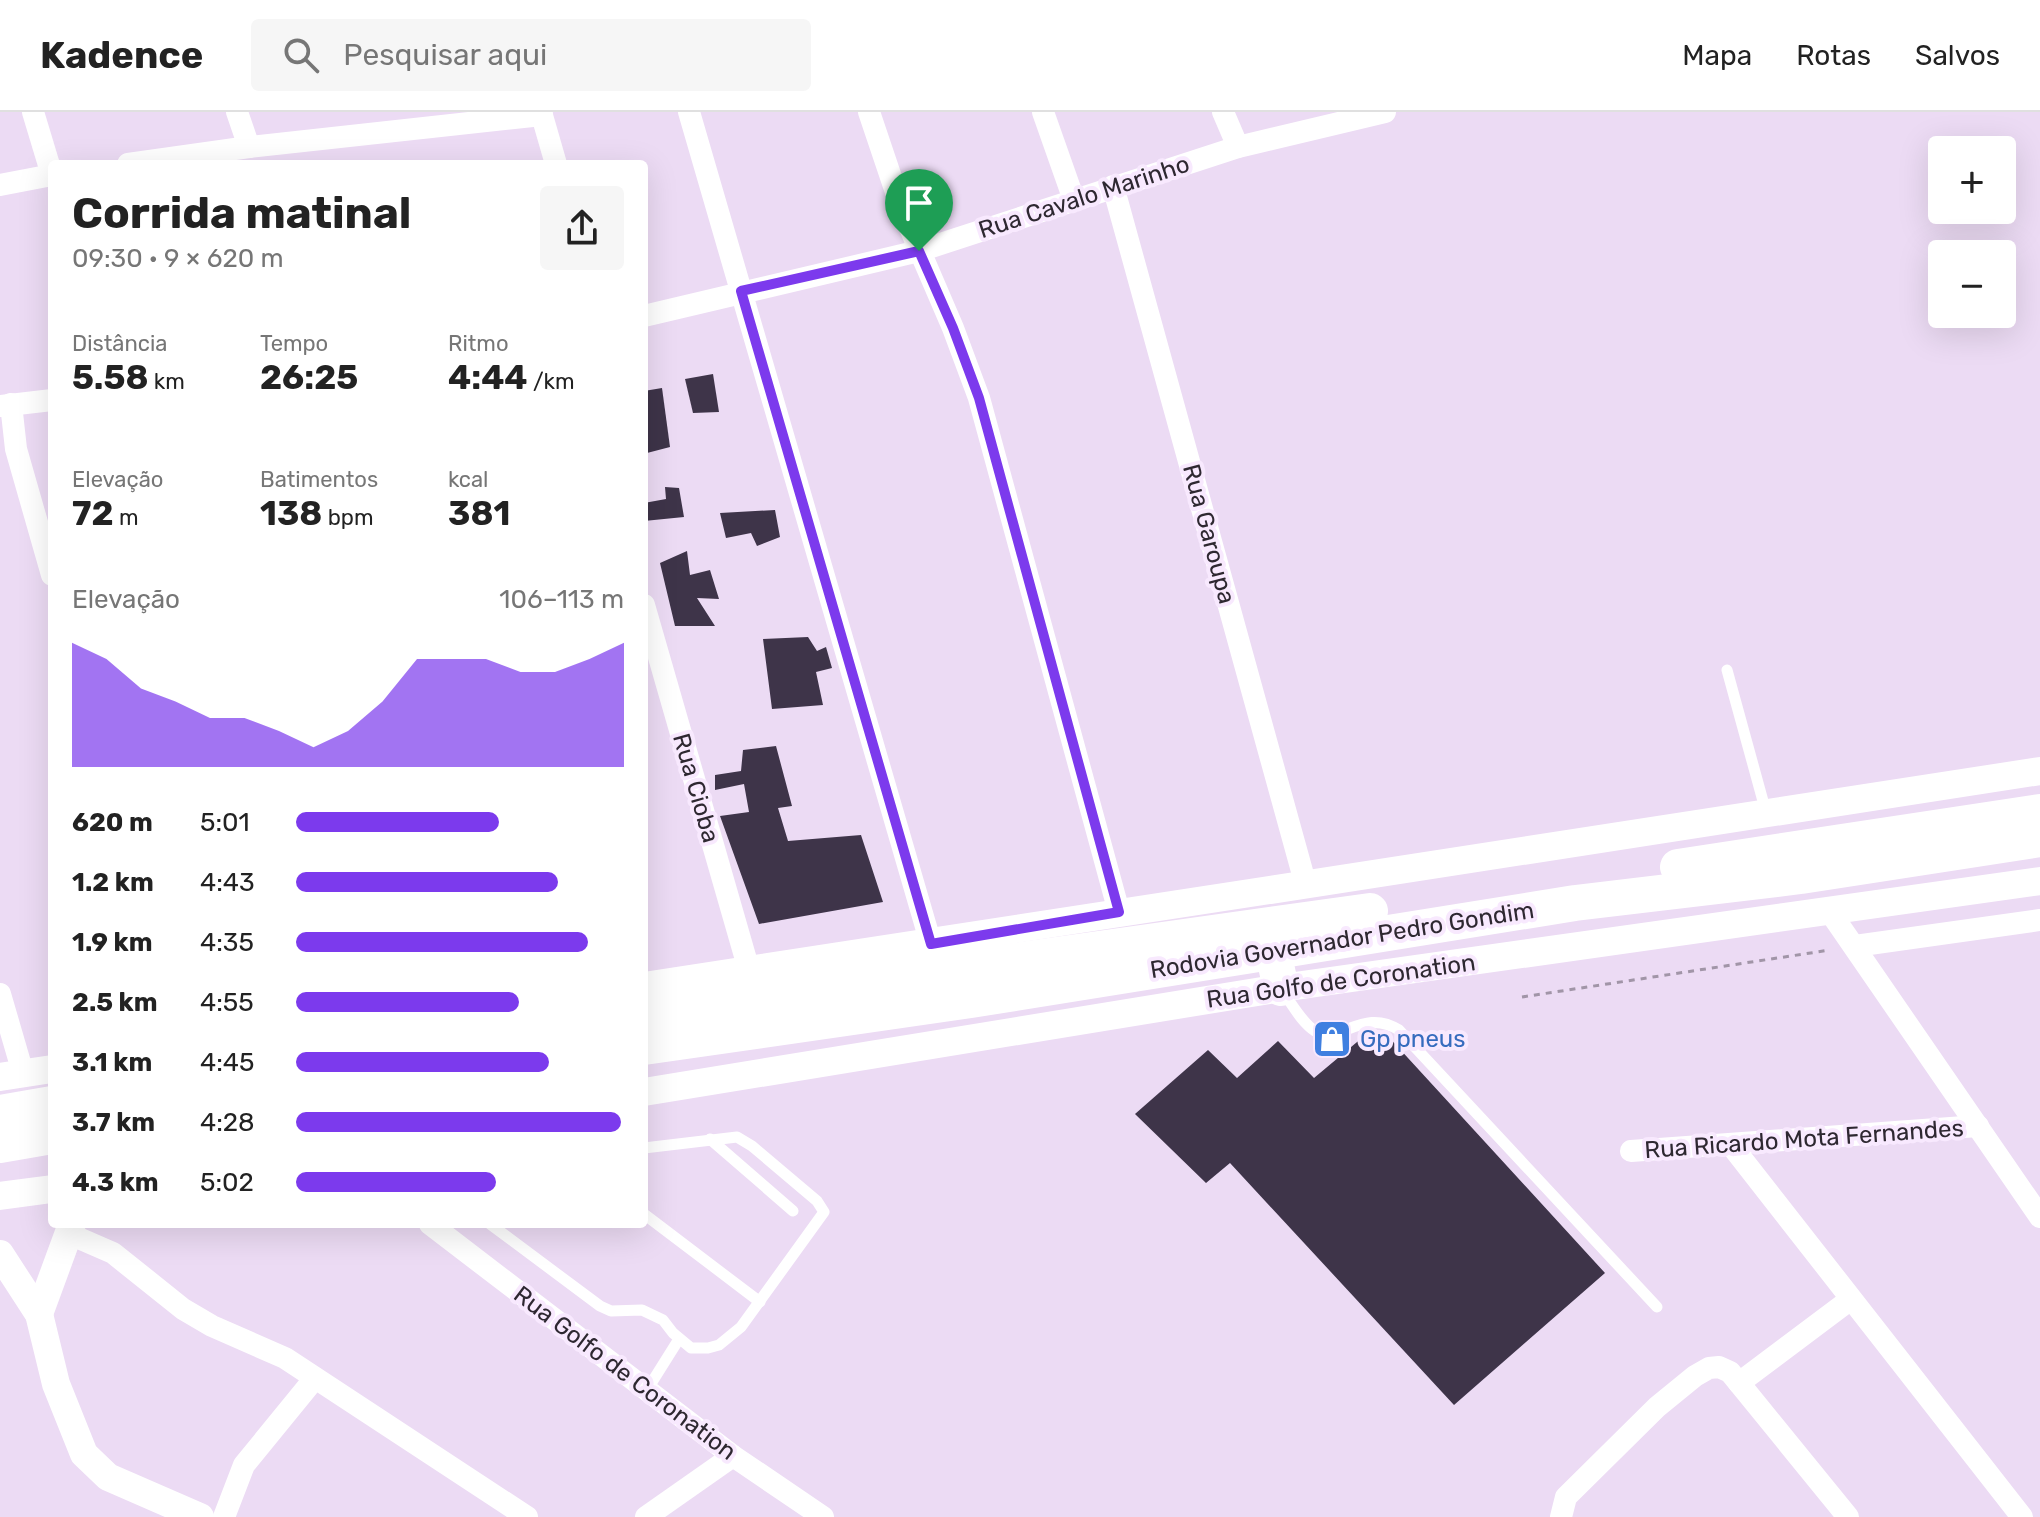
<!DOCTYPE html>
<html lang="pt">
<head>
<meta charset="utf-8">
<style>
  body { margin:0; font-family:Rubik,sans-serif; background:#f6f6f6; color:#222; height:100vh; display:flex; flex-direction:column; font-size:30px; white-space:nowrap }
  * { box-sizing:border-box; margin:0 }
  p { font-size:26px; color:#767676 }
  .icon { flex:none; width:44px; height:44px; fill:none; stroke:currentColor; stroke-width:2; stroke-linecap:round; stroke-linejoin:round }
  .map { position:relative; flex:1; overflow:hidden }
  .details { position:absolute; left:48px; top:48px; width:600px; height:1068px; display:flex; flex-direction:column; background:#fff; border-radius:8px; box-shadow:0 8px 32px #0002 }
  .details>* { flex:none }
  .tools { position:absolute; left:1928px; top:24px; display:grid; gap:16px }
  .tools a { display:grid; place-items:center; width:88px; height:88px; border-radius:8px; background:#fff; box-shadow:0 8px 32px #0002; font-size:40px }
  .pin { position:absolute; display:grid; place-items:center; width:68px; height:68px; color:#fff; margin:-82px -34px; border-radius:50% 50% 50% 0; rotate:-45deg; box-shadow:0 0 8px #0007 }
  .pin .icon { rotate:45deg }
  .round { display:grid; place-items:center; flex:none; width:84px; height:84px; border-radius:8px; background:#f6f6f6 }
  .overview { display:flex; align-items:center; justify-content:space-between; height:136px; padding:0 24px }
  h1 { font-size:44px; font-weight:700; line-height:60px }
  .stats { display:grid; grid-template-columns:repeat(3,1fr); gap:12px; height:136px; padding:8px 24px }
  .stats div { display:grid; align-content:center }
  .stats b { font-size:34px; font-weight:700 }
  .stats small { font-size:22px; font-weight:400 }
  .stats p { font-size:22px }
  .chart { height:224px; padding:16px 24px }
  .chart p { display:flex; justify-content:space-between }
  .chart svg { width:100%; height:144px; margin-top:8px; fill:#7c3aed; opacity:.7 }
  ul { padding:0 24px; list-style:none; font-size:26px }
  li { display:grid; grid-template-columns:128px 96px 1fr; align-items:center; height:60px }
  li i { height:20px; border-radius:10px; background:#7c3aed }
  header { display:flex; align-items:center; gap:48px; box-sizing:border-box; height:112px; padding:0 40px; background:#fff; border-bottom:2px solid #e0e0e0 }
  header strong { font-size:38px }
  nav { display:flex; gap:44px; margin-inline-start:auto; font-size:28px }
  .search { width:560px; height:72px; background:#f6f6f6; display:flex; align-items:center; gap:20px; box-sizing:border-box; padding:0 28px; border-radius:8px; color:#767676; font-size:30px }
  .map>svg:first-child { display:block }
  .building { fill:#3e3449 }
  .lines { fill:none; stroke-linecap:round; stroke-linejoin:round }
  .path { stroke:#a195a7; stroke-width:3; stroke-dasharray:6 6; stroke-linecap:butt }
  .service { stroke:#fff; stroke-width:11 }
  .minor { stroke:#fff; stroke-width:22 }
  .tertiary { stroke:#fff; stroke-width:28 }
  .trunk { stroke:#fff; stroke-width:36 }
  .route-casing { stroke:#fff; stroke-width:16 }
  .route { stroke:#7c3aed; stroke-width:10 }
  .labels { text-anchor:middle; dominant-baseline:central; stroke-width:8; stroke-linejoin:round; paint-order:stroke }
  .street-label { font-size:24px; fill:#2e2831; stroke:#f8e9fe }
  .shop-label { font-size:24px; fill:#366cbe; stroke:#f8e9fe; text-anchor:start }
</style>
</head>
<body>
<header>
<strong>Kadence</strong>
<div class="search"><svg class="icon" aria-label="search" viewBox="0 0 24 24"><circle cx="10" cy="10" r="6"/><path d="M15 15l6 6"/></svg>Pesquisar aqui</div>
<nav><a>Mapa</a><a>Rotas</a><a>Salvos</a></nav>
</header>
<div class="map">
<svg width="2040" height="1405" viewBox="0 0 2040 1405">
  <rect width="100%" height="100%" fill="#ecdbf4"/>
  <!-- building -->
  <g class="building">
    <path d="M 713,262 L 719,300 L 693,301 L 685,267 Z"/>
    <path d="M 662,276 L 670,335 L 647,341 L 644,326 L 644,279 Z"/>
    <path d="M 665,375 L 679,376 L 684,405 L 644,409 L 644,391 L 666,387 Z"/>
    <path d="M 775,398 L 780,425 L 757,434 L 751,421 L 726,426 L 720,401 Z"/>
    <path d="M 687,439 L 690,463 L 710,458 L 719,487 L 697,486 L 715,514 L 675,514 L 660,451 Z"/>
    <path d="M 808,525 L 817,539 L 826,535 L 832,556 L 816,560 L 823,593 L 772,597 L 763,527 Z"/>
    <path d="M 776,634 L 792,694 L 778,696 L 788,729 L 861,723 L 883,790 L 759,812 L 720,704 L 749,700 L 744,672 L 715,678 L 715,663 L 741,659 L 743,638 Z"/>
    <path d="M 1369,920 L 1386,922 L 1605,1161 L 1454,1293 L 1230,1051 L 1206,1071 L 1135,1002 L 1208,938 L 1237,966 L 1278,929 L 1314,966 Z"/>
  </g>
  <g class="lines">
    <!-- path -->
    <path class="path" d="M 1522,885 L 1830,838"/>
    <!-- service -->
    <g class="service">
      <path d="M 1727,558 L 1766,700"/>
      <path d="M 1283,880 C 1292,892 1302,911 1315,919 C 1340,933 1363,895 1399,918 L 1657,1195"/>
      <path d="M 710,1027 L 793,1099"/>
      <path d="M 644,1102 L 760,1190"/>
      <path d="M 490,1112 L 600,1194 L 611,1199 L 642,1198 L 663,1208 L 673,1221 L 691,1236 L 708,1236 L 719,1233 L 741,1215 L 824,1100 L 817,1089 L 752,1034 L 737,1025 L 644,1036"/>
      <path d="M 647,1278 L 679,1227"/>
    </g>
    <!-- minor -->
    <g class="minor">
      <path d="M 33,0 L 52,63"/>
      <path d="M 237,0 L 249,35"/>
      <path d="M 541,0 L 556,52"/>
      <path d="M 689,0 L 931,832"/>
      <path d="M 869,0 L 901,95 L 953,216 L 979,286 L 1119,800"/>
      <path d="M 1043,0 L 1074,88"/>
      <path d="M 1223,0 L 1238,35"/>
      <path d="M 128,52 L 249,35 L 542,3"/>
      <path d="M 0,73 L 52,63"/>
      <path d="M 1113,74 L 1305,770"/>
      <path d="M 644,204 L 919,139 L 1238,35 L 1385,0"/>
      <path d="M 11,292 L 16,337 L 52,463"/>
      <path d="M 0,294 L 52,288"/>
      <path d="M 644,493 L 749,858"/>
      <path d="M 1830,800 L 2040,1105"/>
      <path d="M 1855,834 L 2040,808"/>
      <path d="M 0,882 L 23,961"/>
      <path d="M 1731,1033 L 2022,1405"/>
      <path d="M 1631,1039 L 1978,1014"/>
      <path d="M 430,1112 L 733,1344 L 823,1405"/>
      <path d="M 67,1121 L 113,1141 L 183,1197 L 212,1214 L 285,1246 L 527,1405"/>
      <path d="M 1739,1271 L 1851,1187"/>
      <path d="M 224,1405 L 244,1353 L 315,1266"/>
      <path d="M 646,1405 L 733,1344"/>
      <path d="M 1561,1405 L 1566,1385 L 1657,1295 L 1695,1264 L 1709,1256 L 1719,1255 L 1730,1260 L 1739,1271 L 1848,1405"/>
    </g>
    <!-- tertiary -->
    <g class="tertiary">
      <path d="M 644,874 C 1110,804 1574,730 2040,659"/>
      <path d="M 0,965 L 52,957"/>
      <path d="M 644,980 L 1281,876 L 2040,769"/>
      <path d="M 0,1084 L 52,1077"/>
      <path d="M 0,1142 L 39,1202 L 56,1272 L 84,1342 L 108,1365 L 200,1405"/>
      <path d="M 39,1202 L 72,1112"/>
    </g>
    <!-- trunk -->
    <g class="trunk">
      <path d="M 1678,755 L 2040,700"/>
      <path d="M 1273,840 L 1281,876"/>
      <path d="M 644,901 L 1370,799"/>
      <path d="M 644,935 L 971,888 L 1575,791 L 1801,764 L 2040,727"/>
      <path d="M 0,1001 L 52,992"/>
      <path d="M 0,1033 L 52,1024"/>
    </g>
  </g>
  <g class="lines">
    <defs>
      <path id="route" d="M 919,139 L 953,216 L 979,286 L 1119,800 L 931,832 L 741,179 Z"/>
    </defs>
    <!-- route casing -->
    <use href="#route" class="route-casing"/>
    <!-- route -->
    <use href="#route" class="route"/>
  </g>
  <!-- icons -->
  <defs>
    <symbol id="shop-square" viewBox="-11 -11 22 22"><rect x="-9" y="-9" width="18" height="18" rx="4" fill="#3f7fe0" stroke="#f8e9fe"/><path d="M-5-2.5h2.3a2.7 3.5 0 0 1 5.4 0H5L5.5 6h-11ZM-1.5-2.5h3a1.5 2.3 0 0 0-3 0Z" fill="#fff"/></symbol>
  </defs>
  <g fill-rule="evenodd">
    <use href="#shop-square" x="1310" y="905" width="44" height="44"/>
  </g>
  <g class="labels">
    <!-- street labels -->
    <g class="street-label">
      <text transform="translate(1084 85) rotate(-18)">Rua Cavalo Marinho</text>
      <text transform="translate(1209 422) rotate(75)">Rua Garoupa</text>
      <text transform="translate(696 676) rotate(74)">Rua Cioba</text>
      <text transform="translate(1342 828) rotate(-9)">Rodovia Governador Pedro Gondim</text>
      <text transform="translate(1341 869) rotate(-8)">Rua Golfo de Coronation</text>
      <text transform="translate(1804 1027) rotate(-4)">Rua Ricardo Mota Fernandes</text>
      <text transform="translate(625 1261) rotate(37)">Rua Golfo de Coronation</text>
    </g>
    <!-- shop labels -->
    <g class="shop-label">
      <text x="1360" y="927">Gp pneus</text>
    </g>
  </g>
</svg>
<div class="tools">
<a>+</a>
<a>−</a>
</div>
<div class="pin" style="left:919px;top:139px;background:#1e9e55"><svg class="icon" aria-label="arrive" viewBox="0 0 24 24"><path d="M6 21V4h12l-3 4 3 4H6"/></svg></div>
<section class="details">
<div class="overview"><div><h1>Corrida matinal</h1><p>09:30 · 9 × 620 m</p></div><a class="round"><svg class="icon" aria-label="share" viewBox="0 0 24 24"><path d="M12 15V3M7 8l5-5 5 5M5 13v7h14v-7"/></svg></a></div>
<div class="stats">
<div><p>Distância</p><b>5.58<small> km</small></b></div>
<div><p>Tempo</p><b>26:25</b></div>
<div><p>Ritmo</p><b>4:44<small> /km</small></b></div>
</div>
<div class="stats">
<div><p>Elevação</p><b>72<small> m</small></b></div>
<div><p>Batimentos</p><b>138<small> bpm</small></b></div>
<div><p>kcal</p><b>381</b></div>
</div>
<div class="chart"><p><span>Elevação</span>106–113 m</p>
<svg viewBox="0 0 160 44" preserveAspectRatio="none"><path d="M0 44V6L10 11L20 20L30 24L40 29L50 29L60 33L70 38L80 33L90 24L100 11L110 11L120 11L130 15L140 15L150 11L160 6V44z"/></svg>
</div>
<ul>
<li><b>620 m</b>5:01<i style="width:62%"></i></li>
<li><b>1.2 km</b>4:43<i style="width:80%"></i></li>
<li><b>1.9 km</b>4:35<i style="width:89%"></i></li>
<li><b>2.5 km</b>4:55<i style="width:68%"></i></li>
<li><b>3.1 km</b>4:45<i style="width:77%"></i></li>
<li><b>3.7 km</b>4:28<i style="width:99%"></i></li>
<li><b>4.3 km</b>5:02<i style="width:61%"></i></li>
</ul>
</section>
</div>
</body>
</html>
